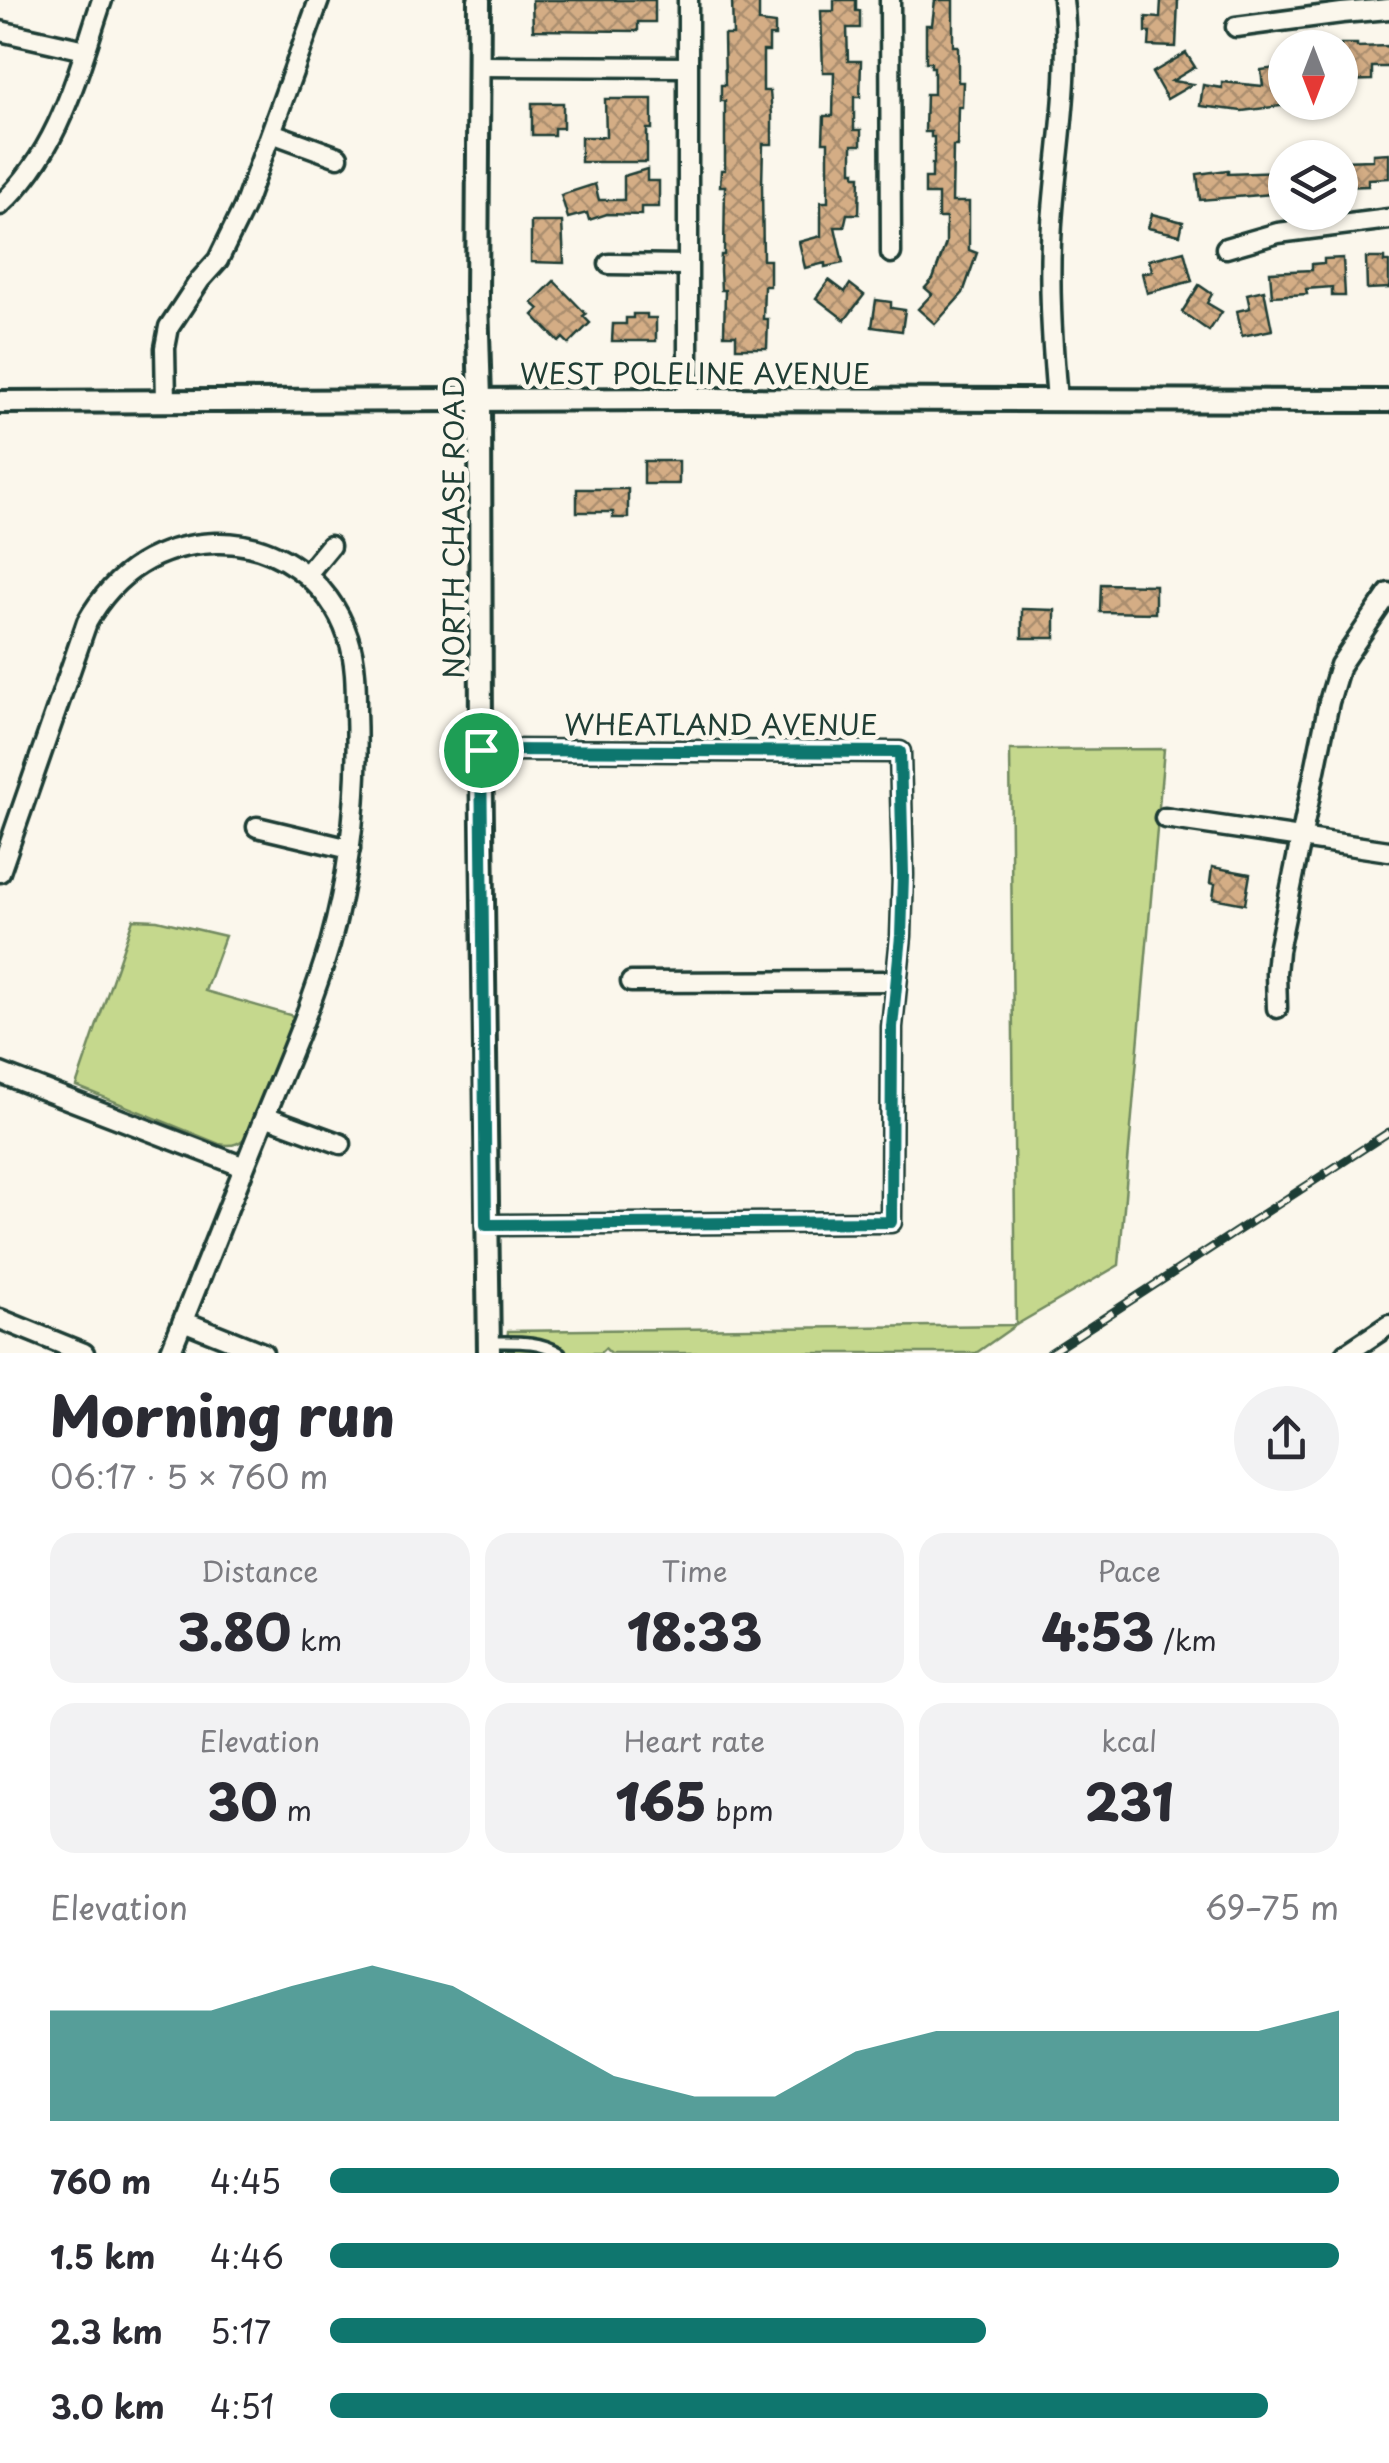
<!DOCTYPE html>
<html lang="en">
<head>
<meta charset="utf-8">
<style>
  body { margin:0; font-family:"Playpen Sans",sans-serif; background:#f2f2f3; color:#2b2b33; height:100vh; display:flex; flex-direction:column; font-size:38px; white-space:nowrap }
  * { box-sizing:border-box; margin:0 }
  p { font-size:32px; color:#7c7c81 }
  .icon { flex:none; width:55px; height:55px; fill:none; stroke:currentColor; stroke-width:2; stroke-linecap:round; stroke-linejoin:round }
  .map { position:relative; height:1353px; overflow:hidden }
  .drawer { display:flex; flex-direction:column; background:#fff; flex:1 }
  .drawer>* { flex:none }
  .needle { width:65px; rotate:180deg }
  .controls { position:absolute; left:1268px; top:30px; display:grid; gap:20px }
  .controls a { display:grid; place-items:center; width:90px; height:90px; border-radius:50%; background:#fff; box-shadow:0 2px 8px #0004; font-size:50px }
  .pin { position:absolute; display:grid; place-items:center; width:85px; height:85px; color:#fff; margin:-42px; border:5px solid #fff; border-radius:50%; box-shadow:0 2px 10px #0007 }
  .round { display:grid; place-items:center; flex:none; width:105px; height:105px; border-radius:52px; background:#f2f2f3 }
  .head { display:flex; align-items:center; justify-content:space-between; height:170px; padding:0 50px }
  h1 { font-size:55px; font-weight:800; line-height:75px }
  .stats { display:grid; grid-template-columns:repeat(3,1fr); gap:15px; height:170px; padding:10px 50px }
  .stats div { display:grid; align-content:center; border-radius:25px; background:#f2f2f3; text-align:center }
  .stats b { font-size:50px; font-weight:800 }
  .stats small { font-size:28px; font-weight:400 }
  .stats p { font-size:28px }
  .chart { height:280px; padding:20px 50px }
  .chart p { display:flex; justify-content:space-between }
  .chart svg { width:100%; height:180px; margin-top:10px; fill:#0f766e; opacity:.7 }
  ul { padding:0 50px; list-style:none; font-size:32px }
  li { display:grid; grid-template-columns:160px 120px 1fr; align-items:center; height:75px }
  li i { height:25px; border-radius:12px; background:#0f766e }
  .map>svg:first-child { display:block }
  .green { fill:#c5d88d; stroke:#728a60; stroke-width:2.5 }
  .building { fill:url(#building-cross-hatch); stroke:#1f3d34; stroke-width:2.5 }
  .lines { fill:none; stroke-linecap:round; stroke-linejoin:round }
  .service-casing { stroke:#1f3d34; stroke-width:16 }
  .minor-casing { stroke:#1f3d34; stroke-width:25 }
  .tertiary-casing { stroke:#1f3d34; stroke-width:28 }
  .service { stroke:#fbf7ec; stroke-width:9 }
  .minor { stroke:#fbf7ec; stroke-width:18 }
  .tertiary { stroke:#fbf7ec; stroke-width:20 }
  .rail-casing { stroke:#1f3d34; stroke-width:9 }
  .rail { stroke:#fbf7ec; stroke-width:5; stroke-dasharray:15; stroke-linecap:butt }
  .route-casing { stroke:#fff; stroke-width:20 }
  .route { stroke:#0f766e; stroke-width:12 }
  .labels { text-anchor:middle; dominant-baseline:central; stroke-width:10; stroke-linejoin:round; paint-order:stroke }
  .street-label { font-size:28px; fill:#1f3d34; stroke:#fbf7ec }
</style>
</head>
<body>
<div class="map">
<svg width="1389" height="1353" viewBox="0 0 1389 1353">
  <defs>
    <pattern id="building-cross-hatch" width="8" height="8" patternUnits="userSpaceOnUse" patternTransform="scale(2.5)"><rect width="8" height="8" fill="#d4ad85"/><path d="M0 0l8 8M0 8l8-8" fill="none" stroke="#ab8e6e"/></pattern>
  </defs>
  <rect width="100%" height="100%" fill="#fbf7ec"/>
  <filter id="ink" filterUnits="userSpaceOnUse"><feTurbulence type="fractalNoise" baseFrequency=".01" numOctaves="2"/><feDisplacementMap in="SourceGraphic" scale="20" xChannelSelector="R" yChannelSelector="G"/><feConvolveMatrix kernelMatrix="1 2 1 2 8 2 1 2 1" color-interpolation-filters="sRGB"/></filter>
  <g filter="url(#ink)">
    <!-- green -->
    <g class="green">
      <path d="M 1164,749 L 1119,1265 L 1016,1325 L 976,1353 L 610,1353 L 605,1348 L 600,1353 L 506,1353 L 508,1331 L 1016,1325 L 1010,750 Z"/>
      <path d="M 133,919 L 157,920 L 225,936 L 205,991 L 297,1017 L 249,1133 C 241,1144 233,1147 219,1144 L 76,1086 Z"/>
    </g>
    <!-- building -->
    <g class="building">
      <path d="M 532,0 L 655,0 L 655,22 L 638,22 L 638,31 L 533,30 Z"/>
      <path d="M 732,0 L 759,0 L 759,22 L 775,24 L 775,36 L 769,36 L 769,51 L 763,51 L 763,91 L 770,91 L 772,115 L 772,144 L 763,144 L 762,186 L 763,260 L 770,260 L 770,286 L 764,286 L 763,319 L 768,319 L 767,348 L 736,348 L 736,335 L 724,335 L 725,290 L 721,290 L 720,270 L 721,255 L 724,255 L 725,186 L 720,186 L 721,170 L 725,170 L 725,101 L 721,101 L 721,85 L 725,85 L 724,35 L 733,35 Z"/>
      <path d="M 834,0 L 856,0 L 856,11 L 860,11 L 860,28 L 847,28 L 848,61 L 861,61 L 860,97 L 854,97 L 854,130 L 861,130 L 861,145 L 852,145 L 852,171 L 855,171 L 855,176 L 860,176 L 859,214 L 847,214 L 844,227 L 835,227 L 843,263 L 825,267 L 825,263 L 805,268 L 799,242 L 821,236 L 821,202 L 828,202 L 828,142 L 823,142 L 824,116 L 833,116 L 834,72 L 823,72 L 821,11 L 834,11 Z"/>
      <path d="M 935,0 L 953,0 L 953,46 L 958,46 L 958,82 L 963,82 L 962,107 L 958,107 L 957,146 L 953,146 L 952,202 L 969,202 L 969,250 L 977,253 L 963,293 L 935,324 L 918,309 L 932,294 L 925,288 L 933,279 L 946,243 L 946,218 L 938,218 L 938,194 L 925,194 L 925,178 L 932,178 L 932,164 L 934,164 L 934,137 L 931,137 L 931,132 L 925,132 L 926,94 L 934,94 L 934,67 L 931,67 L 931,62 L 926,62 L 926,25 L 932,25 Z"/>
      <path d="M 1161,0 L 1178,0 L 1176,47 L 1149,46 L 1150,32 L 1146,32 L 1146,17 L 1160,18 Z"/>
      <path d="M 1341,44 L 1357,44 L 1357,47 L 1389,46 L 1389,67 L 1372,67 L 1372,80 L 1343,81 Z"/>
      <path d="M 1186,53 L 1195,67 L 1172,81 L 1193,84 L 1167,99 L 1152,73 Z"/>
      <path d="M 1277,68 L 1281,106 L 1242,111 L 1200,106 L 1203,85 L 1222,88 L 1222,82 L 1263,86 L 1261,70 Z"/>
      <path d="M 605,99 L 652,99 L 652,129 L 647,129 L 647,162 L 581,162 L 581,137 L 606,137 Z"/>
      <path d="M 532,103 L 563,103 L 563,128 L 554,128 L 554,135 L 532,135 Z"/>
      <path d="M 1389,153 L 1389,178 L 1368,179 L 1368,186 L 1340,187 L 1340,161 L 1373,160 L 1373,154 Z"/>
      <path d="M 647,169 L 647,181 L 659,181 L 659,207 L 641,207 L 641,215 L 607,214 L 589,220 L 587,213 L 568,218 L 561,195 L 595,184 L 599,200 L 624,200 L 624,176 Z"/>
      <path d="M 1228,170 L 1228,174 L 1285,172 L 1285,189 L 1272,190 L 1272,194 L 1200,200 L 1197,174 Z"/>
      <path d="M 1152,214 L 1183,222 L 1180,235 L 1148,228 Z"/>
      <path d="M 531,222 L 562,222 L 564,263 L 531,262 Z"/>
      <path d="M 1184,251 L 1192,281 L 1147,293 L 1142,273 L 1152,271 L 1149,260 Z"/>
      <path d="M 1343,258 L 1345,296 L 1332,296 L 1332,287 L 1306,289 L 1307,294 L 1272,296 L 1270,272 L 1312,270 L 1312,264 L 1324,263 L 1324,259 Z"/>
      <path d="M 1366,258 L 1384,258 L 1384,262 L 1389,262 L 1389,288 L 1367,289 Z"/>
      <path d="M 829,280 L 845,292 L 850,284 L 864,295 L 845,320 L 816,298 Z"/>
      <path d="M 554,281 L 586,314 L 583,316 L 590,323 L 569,344 L 563,338 L 559,342 L 533,315 L 539,309 L 532,303 Z"/>
      <path d="M 1199,285 L 1212,294 L 1207,303 L 1222,312 L 1209,331 L 1182,312 Z"/>
      <path d="M 1264,290 L 1272,330 L 1242,336 L 1237,311 L 1250,308 L 1247,294 Z"/>
      <path d="M 876,300 L 891,302 L 891,308 L 905,310 L 902,331 L 872,327 Z"/>
      <path d="M 633,314 L 647,314 L 647,318 L 656,318 L 656,341 L 612,341 L 613,324 L 626,324 L 626,318 L 633,318 Z"/>
      <rect x="644" y="461" width="35" height="23"/>
      <path d="M 577,489 L 628,489 L 628,518 L 613,518 L 613,512 L 577,512 Z"/>
      <path d="M 1101,584 L 1155,585 L 1155,613 L 1100,612 Z"/>
      <path d="M 1022,609 L 1055,610 L 1055,638 L 1022,638 Z"/>
      <path d="M 1212,867 L 1250,874 L 1245,904 L 1213,898 L 1215,884 L 1210,883 Z"/>
    </g>
    <g class="lines">
      <defs>
        <path id="service" d="M 491,1342 C 517,1342 538,1340 560,1353"/>
        <g id="minor">
          <path d="M 688,0 L 688,399"/>
          <path d="M 890,0 L 891,253"/>
          <path d="M 1236,27 L 1342,13 L 1389,9"/>
          <path d="M 0,31 L 85,50"/>
          <path d="M 479,66 L 687,67"/>
          <path d="M 272,133 L 338,157"/>
          <path d="M 0,205 C 60,150 77,74 102,0"/>
          <path d="M 1226,248 L 1278,233 L 1389,219"/>
          <path d="M 609,264 L 687,265"/>
          <path d="M 1057,400 C 1052,341 1048,282 1052,223 C 1057,149 1072,75 1063,0"/>
          <path d="M 166,402 L 165,348 L 169,327 L 200,280 L 218,260 L 244,207 L 319,0"/>
          <path d="M 307,574 L 330,546"/>
          <path d="M 481,750 L 900,752 L 903,875 L 901,936 L 892,1027 L 891,1222 L 486,1225"/>
          <path d="M 1165,818 L 1389,851"/>
          <path d="M 257,827 L 350,849"/>
          <path d="M 0,872 L 87,622 C 115,572 159,545 215,543 C 275,541 329,580 348,637 C 356,661 356,686 356,711 C 359,790 351,868 330,944 C 312,1005 287,1062 263,1121 C 232,1198 201,1276 170,1353"/>
          <path d="M 631,982 L 896,981"/>
          <path d="M 1277,1008 L 1276,973 L 1278,951 L 1329,702 L 1340,665 L 1389,593"/>
          <path d="M 0,1073 L 244,1167"/>
          <path d="M 265,1116 L 341,1144"/>
          <path d="M 0,1319 L 84,1353"/>
          <path d="M 183,1321 L 263,1353"/>
          <path d="M 1347,1353 L 1389,1325"/>
        </g>
        <g id="tertiary">
          <path d="M 479,0 L 477,300 L 480,399 L 481,750 L 489,1353"/>
          <path d="M 0,402 L 688,399 L 1389,401"/>
        </g>
      </defs>
      <!-- service casing -->
      <use href="#service" class="service-casing"/>
      <!-- minor casing -->
      <use href="#minor" class="minor-casing"/>
      <!-- tertiary casing -->
      <use href="#tertiary" class="tertiary-casing"/>
      <!-- service -->
      <use href="#service" class="service"/>
      <!-- minor -->
      <use href="#minor" class="minor"/>
      <!-- tertiary -->
      <use href="#tertiary" class="tertiary"/>
      <defs>
        <path id="rail" d="M 1050,1353 L 1389,1132"/>
      </defs>
      <!-- rail casing -->
      <use href="#rail" class="rail-casing"/>
      <!-- rail -->
      <use href="#rail" class="rail"/>
    </g>
  </g>
  <g class="lines" filter="url(#ink)">
    <defs>
      <path id="route" d="M 481,750 L 900,752 L 903,875 L 901,936 L 892,1027 L 891,1222 L 486,1225 Z"/>
    </defs>
    <!-- route casing -->
    <use href="#route" class="route-casing"/>
    <!-- route -->
    <use href="#route" class="route"/>
  </g>
  <g class="labels">
    <!-- street labels -->
    <g class="street-label">
      <text x="695" y="372">WEST POLELINE AVENUE</text>
      <text transform="translate(452 527) rotate(-90)">NORTH CHASE ROAD</text>
      <text x="721" y="723">WHEATLAND AVENUE</text>
    </g>
  </g>
</svg>
<div class="controls">
<a><svg class="needle" viewBox="-14 -14 28 28"><path d="M0-13l5 13h-10z" fill="#e53935"/><path d="M0 13l5-13h-10z" fill="#7c7c81"/></svg></a>
<a><svg class="icon" aria-label="layers" viewBox="0 0 24 24"><path d="M12 4l9 5-9 5-9-5zM3 14l9 5 9-5"/></svg></a>
</div>
<div class="pin" style="left:481px;top:750px;background:#1e9e55"><svg class="icon" aria-label="arrive" viewBox="0 0 24 24"><path d="M6 21V4h12l-3 4 3 4H6"/></svg></div>
</div>
<section class="drawer">
<div class="head"><div><h1>Morning run</h1><p>06:17 · 5 × 760 m</p></div><a class="round"><svg class="icon" aria-label="share" viewBox="0 0 24 24"><path d="M12 15V3M7 8l5-5 5 5M5 13v7h14v-7"/></svg></a></div>
<div class="stats">
<div><p>Distance</p><b>3.80<small> km</small></b></div>
<div><p>Time</p><b>18:33</b></div>
<div><p>Pace</p><b>4:53<small> /km</small></b></div>
</div>
<div class="stats">
<div><p>Elevation</p><b>30<small> m</small></b></div>
<div><p>Heart rate</p><b>165<small> bpm</small></b></div>
<div><p>kcal</p><b>231</b></div>
</div>
<div class="chart"><p><span>Elevation</span>69–75 m</p>
<svg viewBox="0 0 160 44" preserveAspectRatio="none"><path d="M0 44V17L10 17L20 17L30 11L40 6L50 11L60 22L70 33L80 38L90 38L100 27L110 22L120 22L130 22L140 22L150 22L160 17V44z"/></svg>
</div>
<ul>
<li><b>760 m</b>4:45<i style="width:100%"></i></li>
<li><b>1.5 km</b>4:46<i style="width:100%"></i></li>
<li><b>2.3 km</b>5:17<i style="width:65%"></i></li>
<li><b>3.0 km</b>4:51<i style="width:93%"></i></li>
</ul>
</section>
</body>
</html>
